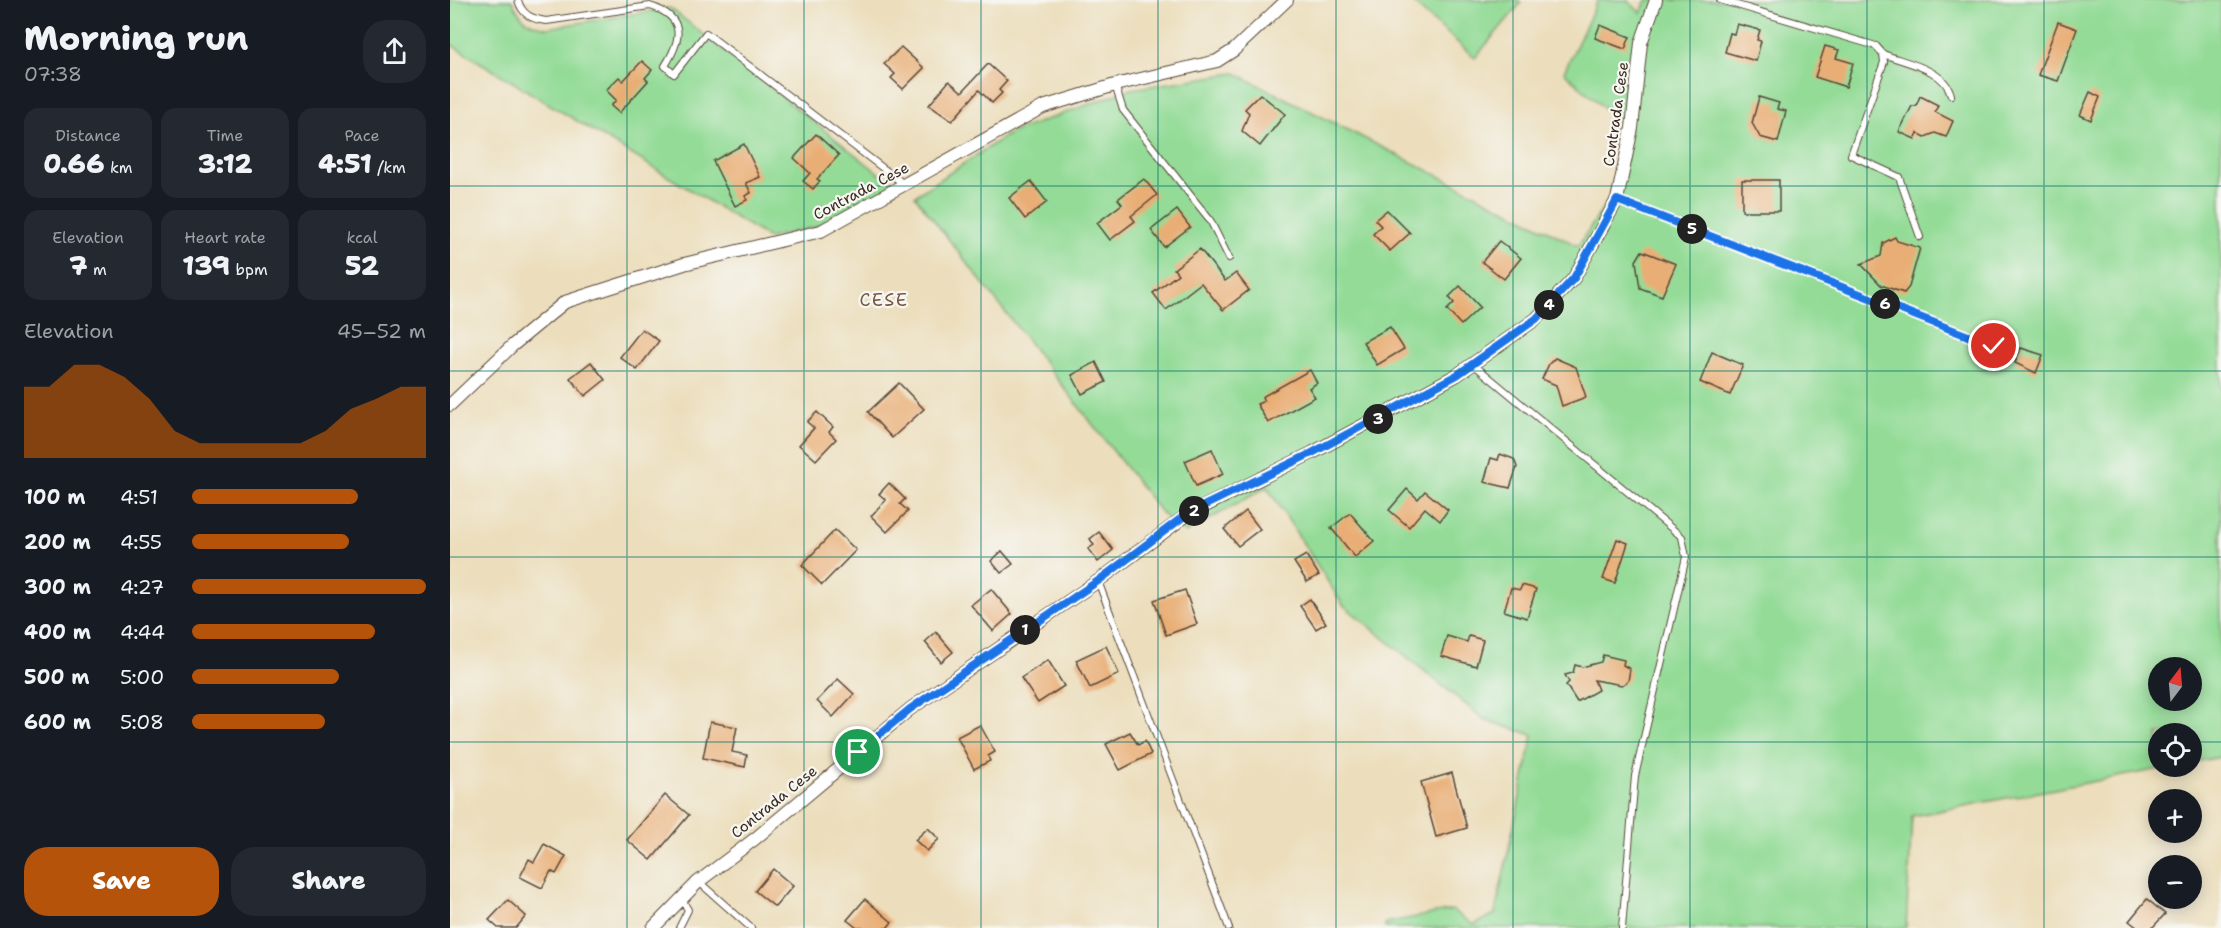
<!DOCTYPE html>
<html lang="en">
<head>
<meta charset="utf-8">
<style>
  body { margin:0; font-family:"Shantell Sans",sans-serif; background:#242831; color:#f1f3f6; height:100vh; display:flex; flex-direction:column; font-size:22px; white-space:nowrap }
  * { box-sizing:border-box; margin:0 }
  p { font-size:20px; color:#9ea1a6 }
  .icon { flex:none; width:33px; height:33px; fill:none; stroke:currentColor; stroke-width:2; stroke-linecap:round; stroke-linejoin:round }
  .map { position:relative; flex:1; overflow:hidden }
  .sheet { display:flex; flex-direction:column; background:#171b24; width:450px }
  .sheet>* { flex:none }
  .needle { width:39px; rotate:16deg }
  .fabs { position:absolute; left:1698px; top:657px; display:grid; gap:12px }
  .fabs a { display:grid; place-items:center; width:54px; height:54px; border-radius:50%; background:#171b24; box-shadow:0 3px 15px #0003; font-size:30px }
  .pin { position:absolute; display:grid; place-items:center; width:51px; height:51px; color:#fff; margin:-26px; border:3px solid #fff; border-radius:50%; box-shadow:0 2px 6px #0007 }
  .km { position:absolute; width:30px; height:30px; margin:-15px; border-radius:50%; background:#222; color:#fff; font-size:16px; line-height:30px; text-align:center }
  .round { display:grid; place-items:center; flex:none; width:63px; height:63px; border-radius:24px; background:#242831 }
  .headline { display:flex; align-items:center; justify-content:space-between; height:102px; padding:0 24px }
  h1 { font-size:33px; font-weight:800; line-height:45px }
  .metrics { display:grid; grid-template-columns:repeat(3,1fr); gap:9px; height:102px; padding:6px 24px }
  .metrics div { display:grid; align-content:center; border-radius:15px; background:#242831; text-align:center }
  .metrics b { font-size:26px; font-weight:800 }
  .metrics small { font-size:16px; font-weight:400 }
  .metrics p { font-size:16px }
  .chart { height:168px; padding:12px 24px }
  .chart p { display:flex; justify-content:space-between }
  .chart svg { width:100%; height:108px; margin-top:6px; fill:#b45309; opacity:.7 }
  .button { display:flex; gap:12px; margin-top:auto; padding:12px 24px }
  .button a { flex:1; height:69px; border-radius:24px; background:#b45309; color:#fff; font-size:24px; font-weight:800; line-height:69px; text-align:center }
  .button a+a { background:#242831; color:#f1f3f6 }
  ul { padding:0 24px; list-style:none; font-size:20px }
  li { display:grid; grid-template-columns:96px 72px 1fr; align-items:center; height:45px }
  li i { height:15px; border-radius:8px; background:#b45309 }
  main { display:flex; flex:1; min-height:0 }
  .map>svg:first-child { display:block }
  .green { fill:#93db96; stroke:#67825a; stroke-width:1.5; fill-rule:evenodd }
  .building { fill:#e9ae76 }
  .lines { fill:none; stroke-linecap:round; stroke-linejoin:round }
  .lane-casing { stroke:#564536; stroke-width:8 }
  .street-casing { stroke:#564536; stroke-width:14 }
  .lane { stroke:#fff; stroke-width:6 }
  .street { stroke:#fff; stroke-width:12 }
  .route-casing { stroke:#fff; stroke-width:12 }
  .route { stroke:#1a73e8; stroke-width:8 }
  .grid { fill:none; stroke:#0f766e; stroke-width:1.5; stroke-opacity:0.55 }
  .labels { text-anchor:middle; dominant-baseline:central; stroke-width:4.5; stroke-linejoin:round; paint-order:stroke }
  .street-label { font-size:15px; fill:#3b2a1e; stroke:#f6f6f2 }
  .quarter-label { font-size:18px; letter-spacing:1.5px; fill:#78583d; stroke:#f6f6f2 }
</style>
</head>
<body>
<main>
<section class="sheet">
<div class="headline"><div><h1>Morning run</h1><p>07:38</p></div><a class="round"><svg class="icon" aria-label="share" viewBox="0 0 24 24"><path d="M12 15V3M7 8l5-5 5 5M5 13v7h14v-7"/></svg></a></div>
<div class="metrics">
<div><p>Distance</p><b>0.66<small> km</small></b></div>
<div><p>Time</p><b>3:12</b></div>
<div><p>Pace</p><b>4:51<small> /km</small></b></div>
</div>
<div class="metrics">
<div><p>Elevation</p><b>7<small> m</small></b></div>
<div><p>Heart rate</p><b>139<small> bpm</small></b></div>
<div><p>kcal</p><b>52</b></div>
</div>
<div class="chart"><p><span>Elevation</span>45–52 m</p>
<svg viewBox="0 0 160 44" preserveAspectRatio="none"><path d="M0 44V15L10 15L20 6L30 6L40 11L50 20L60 33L70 38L80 38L90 38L100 38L110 38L120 33L130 24L140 20L150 15L160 15V44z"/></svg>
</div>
<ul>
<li><b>100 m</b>4:51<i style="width:71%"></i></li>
<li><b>200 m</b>4:55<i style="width:67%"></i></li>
<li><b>300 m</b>4:27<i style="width:100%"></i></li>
<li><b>400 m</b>4:44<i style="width:78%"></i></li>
<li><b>500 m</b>5:00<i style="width:63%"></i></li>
<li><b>600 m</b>5:08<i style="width:57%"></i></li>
</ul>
<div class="button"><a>Save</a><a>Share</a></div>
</section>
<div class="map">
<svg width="1771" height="928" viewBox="0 0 1771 928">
  <rect width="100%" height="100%" fill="#f6f6f2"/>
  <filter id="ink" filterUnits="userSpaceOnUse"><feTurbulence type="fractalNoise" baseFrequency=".0167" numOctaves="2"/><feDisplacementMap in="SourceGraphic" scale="12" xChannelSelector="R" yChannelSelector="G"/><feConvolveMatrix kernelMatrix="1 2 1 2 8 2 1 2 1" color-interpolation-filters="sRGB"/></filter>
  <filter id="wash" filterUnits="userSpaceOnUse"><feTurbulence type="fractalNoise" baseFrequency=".008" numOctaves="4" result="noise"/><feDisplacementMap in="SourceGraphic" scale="24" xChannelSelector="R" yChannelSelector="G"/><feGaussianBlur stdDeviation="1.35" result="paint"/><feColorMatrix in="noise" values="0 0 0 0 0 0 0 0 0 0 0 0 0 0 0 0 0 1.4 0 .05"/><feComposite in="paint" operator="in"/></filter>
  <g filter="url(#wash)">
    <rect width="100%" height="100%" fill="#ecdebc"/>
    <!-- green -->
    <g class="green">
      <path d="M 0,0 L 62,0 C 70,19 77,24 97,28 L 220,8 L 445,186 L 365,227 L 319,238 L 0,44 Z"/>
      <path d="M 960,0 L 1068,0 L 1071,3 L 1025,58 Z"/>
      <path d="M 1148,0 L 1177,0 L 1191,13 L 1196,0 L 1771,0 L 1771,757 L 1742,762 L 1742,734 L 1708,734 L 1708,766 L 1720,767 L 1462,816 L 1456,928 L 935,928 L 935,923 L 1002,910 L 1024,925 L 1045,914 L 1083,735 L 1035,720 L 893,605 L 817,487 L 735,533 L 713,515 L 465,196 L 560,133 L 681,89 L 785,73 L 1128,246 L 1161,196 L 1173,125 L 1114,72 ZM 1708,668 L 1742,668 L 1742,700 L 1708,700 Z"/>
    </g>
    <g id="blocks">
      <!-- building -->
      <g class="building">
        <path d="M 1608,22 L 1627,29 L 1608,81 L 1588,75 Z"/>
        <path d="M 1287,24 L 1310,30 L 1307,40 L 1311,41 L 1306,61 L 1275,52 L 1280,33 L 1284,34 Z"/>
        <path d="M 1150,25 L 1180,37 L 1175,49 L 1145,38 Z"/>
        <path d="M 1375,46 L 1389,50 L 1386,58 L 1403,63 L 1396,87 L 1365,77 Z"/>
        <path d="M 451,47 L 474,68 L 453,89 L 441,78 L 445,74 L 434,64 Z"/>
        <path d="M 192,61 L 202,70 L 195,78 L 198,81 L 169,113 L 161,106 L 166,100 L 156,90 L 169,77 L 173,81 Z"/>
        <path d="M 538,64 L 557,81 L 549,90 L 552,93 L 542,103 L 529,90 L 502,121 L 479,105 L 499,81 L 512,92 Z"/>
        <path d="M 1640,92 L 1650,97 L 1641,120 L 1630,115 Z"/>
        <path d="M 810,94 L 835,114 L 810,146 L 792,131 L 799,113 L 795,109 Z"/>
        <path d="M 1470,96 L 1488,105 L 1485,112 L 1503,121 L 1496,137 L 1485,133 L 1475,137 L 1468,133 L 1465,139 L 1449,132 L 1462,106 L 1466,106 Z"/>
        <path d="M 1309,97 L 1329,103 L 1327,109 L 1336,111 L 1328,142 L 1310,137 L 1302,123 Z"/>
        <path d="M 366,134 L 389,155 L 367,179 L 370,181 L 363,189 L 353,181 L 360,173 L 344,158 Z"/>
        <path d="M 294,144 L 310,177 L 296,183 L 301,193 L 295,196 L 297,200 L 285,206 L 263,161 Z"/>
        <path d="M 694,179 L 707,195 L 681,216 L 685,221 L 660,240 L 647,223 L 672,204 L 668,199 Z"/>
        <rect x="1292" y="180" width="37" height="31"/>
        <path d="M 581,181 L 597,202 L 575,219 L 559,198 Z"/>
        <path d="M 727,210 L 740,227 L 714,247 L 701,230 Z"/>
        <path d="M 937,210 L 960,233 L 940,251 L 923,234 L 931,226 L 925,220 Z"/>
        <path d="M 1445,237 L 1447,241 L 1470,248 L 1459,287 L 1454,293 L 1431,285 L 1411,264 L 1431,256 L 1433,243 Z"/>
        <path d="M 1049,241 L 1071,258 L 1054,279 L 1032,262 Z"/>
        <path d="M 750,249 L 775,281 L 786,273 L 799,290 L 773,310 L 751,283 L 716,310 L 703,293 L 728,274 L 724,269 Z"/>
        <path d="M 1192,251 L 1226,264 L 1212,296 L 1190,288 L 1186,261 Z"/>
        <path d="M 1010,286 L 1030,307 L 1011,325 L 997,310 L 1004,303 L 999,297 Z"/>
        <path d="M 940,327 L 954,349 L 927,365 L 913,342 Z"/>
        <path d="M 192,329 L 209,341 L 187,370 L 170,357 Z"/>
        <path d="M 1571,348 L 1593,355 L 1586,373 L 1565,363 Z"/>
        <path d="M 1262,352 L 1293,365 L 1280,395 L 1250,382 Z"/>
        <path d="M 1105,358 L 1126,367 L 1136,397 L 1112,406 L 1106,385 L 1092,379 L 1099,364 Z"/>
        <path d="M 141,362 L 155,380 L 135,396 L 120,378 Z"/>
        <path d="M 646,362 L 656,382 L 632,394 L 622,375 Z"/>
        <path d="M 860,370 L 867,383 L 859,388 L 865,397 L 818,423 L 807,404 L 814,401 L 812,397 Z"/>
        <path d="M 449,383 L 474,409 L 442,438 L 418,412 Z"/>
        <path d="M 367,412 L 383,427 L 379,432 L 386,439 L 366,460 L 349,445 L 364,428 L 357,422 Z"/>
        <path d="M 762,449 L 773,474 L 746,486 L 735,461 Z"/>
        <path d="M 1050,454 L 1064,459 L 1067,467 L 1060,488 L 1034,482 L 1041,458 L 1048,460 Z"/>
        <path d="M 439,483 L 455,499 L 450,504 L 458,511 L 437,532 L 421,516 L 436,500 L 429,494 Z"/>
        <path d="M 957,489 L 968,499 L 975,491 L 998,510 L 990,521 L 975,508 L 959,527 L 939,510 Z"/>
        <path d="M 796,511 L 810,529 L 788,546 L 774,529 Z"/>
        <path d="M 900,513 L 924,541 L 905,557 L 881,528 Z"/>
        <path d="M 385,530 L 406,550 L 372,585 L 352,565 Z"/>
        <path d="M 649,532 L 663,550 L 648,562 L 638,549 L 644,545 L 640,539 Z"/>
        <path d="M 1167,539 L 1178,543 L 1165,583 L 1153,579 Z"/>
        <path d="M 552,551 L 563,564 L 551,573 L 541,561 Z"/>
        <path d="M 856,555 L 869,575 L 857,582 L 844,562 Z"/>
        <path d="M 1072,585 L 1086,589 L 1077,618 L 1054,611 L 1061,588 L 1070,590 Z"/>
        <path d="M 541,589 L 562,614 L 543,631 L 521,605 Z"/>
        <path d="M 735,590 L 747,624 L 716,635 L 704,600 Z"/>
        <path d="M 860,599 L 876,623 L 866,629 L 850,606 Z"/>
        <path d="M 486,632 L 503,652 L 491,662 L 475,642 Z"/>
        <path d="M 997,636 L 1017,642 L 1019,636 L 1033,640 L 1026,666 L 991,656 Z"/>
        <path d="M 656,646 L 669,674 L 640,688 L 626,660 Z"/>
        <path d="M 1153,655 L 1174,660 L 1173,665 L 1180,669 L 1178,681 L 1172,685 L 1144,680 L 1148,690 L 1127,702 L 1116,685 L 1119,682 L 1115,675 L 1123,673 L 1125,665 L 1132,667 L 1151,662 Z"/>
        <path d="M 598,660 L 614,686 L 588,703 L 571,678 Z"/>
        <path d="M 388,679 L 404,694 L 383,717 L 367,701 Z"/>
        <path d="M 260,722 L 287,727 L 282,752 L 297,755 L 295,767 L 253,758 Z"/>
        <path d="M 530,725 L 545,752 L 538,756 L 540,761 L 524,769 L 507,737 Z"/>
        <path d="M 680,732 L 688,745 L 695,741 L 701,754 L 670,770 L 656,744 Z"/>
        <path d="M 1002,773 L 1017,828 L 986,837 L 971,782 Z"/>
        <path d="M 215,795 L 239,815 L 201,860 L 177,840 Z"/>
        <path d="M 478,828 L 489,839 L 477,851 L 465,840 Z"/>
        <path d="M 94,844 L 116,856 L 106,874 L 101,871 L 92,888 L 70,877 L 79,859 L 84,862 Z"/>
        <path d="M 323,869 L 343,886 L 325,907 L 305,891 Z"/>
        <path d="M 415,899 L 442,922 L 437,928 L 407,928 L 397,920 Z"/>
        <path d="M 1697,899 L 1715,914 L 1702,928 L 1688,928 L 1679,921 Z"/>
        <path d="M 58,900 L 76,916 L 66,928 L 48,928 L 39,920 Z"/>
      </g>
    </g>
  </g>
  <g filter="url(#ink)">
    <use href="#blocks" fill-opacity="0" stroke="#564536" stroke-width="1.5"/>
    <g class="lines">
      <defs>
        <g id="lane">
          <path d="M 68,0 C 72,15 82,19 96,21 L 200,6 C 236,17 232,39 215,66 L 224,74 L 256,33 L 455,185"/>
          <path d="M 1270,0 L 1426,46 L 1433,54 L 1434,62 L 1401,155 L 1449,177 L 1470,237"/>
          <path d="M 1433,54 C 1456,63 1495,69 1501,95"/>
          <path d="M 665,85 L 673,110 L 760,220 L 779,258"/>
          <path d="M 1167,200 L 1544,346"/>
          <path d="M 1023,364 L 1232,537 L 1236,557 L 1185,776 L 1172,928"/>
          <path d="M 648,581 L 779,928"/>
          <path d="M 249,882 L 301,928"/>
          <path d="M 229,928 L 238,910 L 232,899"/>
        </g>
        <g id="street">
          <path d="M 0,405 L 63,345 L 115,302 L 234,264 L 371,231 L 593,107 L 665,85 L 767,61 L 784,50 L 837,0"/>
          <path d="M 203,928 L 248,882 L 306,838 L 460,709 L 648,581 L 737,515 L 862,453 L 1007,375 L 1086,319 L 1124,278 L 1167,200 L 1182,128 L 1191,43 L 1206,0"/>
        </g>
      </defs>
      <!-- lane casing -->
      <use href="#lane" class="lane-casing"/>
      <!-- street casing -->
      <use href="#street" class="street-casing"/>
      <!-- lane -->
      <use href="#lane" class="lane"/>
      <!-- street -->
      <use href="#street" class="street"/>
    </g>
  </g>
  <g class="lines" filter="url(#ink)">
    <defs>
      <path id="route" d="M 408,752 L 460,709 L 648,581 L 737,514 L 862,453 L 1007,375 L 1086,319 L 1124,278 L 1167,200 L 1544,346"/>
    </defs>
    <!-- route casing -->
    <use href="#route" class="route-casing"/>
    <!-- route -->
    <use href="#route" class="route"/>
  </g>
  <!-- grid -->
  <path class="grid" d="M 177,0 L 177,928M 354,0 L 354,928M 531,0 L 531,928M 708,0 L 708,928M 886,0 L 886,928M 1063,0 L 1063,928M 1240,0 L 1240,928M 1417,0 L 1417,928M 1594,0 L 1594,928M 0,186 L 1771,186M 0,371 L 1771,371M 0,557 L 1771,557M 0,742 L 1708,742M 1742,742 L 1771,742"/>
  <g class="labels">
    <!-- street labels -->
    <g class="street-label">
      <text transform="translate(1166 114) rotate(-82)">Contrada Cese</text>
      <text transform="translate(411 191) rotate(-28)">Contrada Cese</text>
      <text transform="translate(324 802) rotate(-39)">Contrada Cese</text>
    </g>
    <!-- quarter labels -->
    <g class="quarter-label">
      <text x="434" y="300">CESE</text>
    </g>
  </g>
</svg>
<div class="fabs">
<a><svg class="needle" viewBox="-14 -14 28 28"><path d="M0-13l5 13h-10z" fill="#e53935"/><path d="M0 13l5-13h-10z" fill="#9ea1a6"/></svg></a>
<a><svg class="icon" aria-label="locate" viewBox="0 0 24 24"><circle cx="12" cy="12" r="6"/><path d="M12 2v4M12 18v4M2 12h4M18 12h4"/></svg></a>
<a>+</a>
<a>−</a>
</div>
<div class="pin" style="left:408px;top:752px;background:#1e9e55"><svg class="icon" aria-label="arrive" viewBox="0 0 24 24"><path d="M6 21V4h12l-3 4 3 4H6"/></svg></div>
<div class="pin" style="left:1544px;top:346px;background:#d93025"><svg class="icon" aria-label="check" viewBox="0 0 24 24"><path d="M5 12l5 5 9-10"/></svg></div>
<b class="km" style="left:575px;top:630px">1</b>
<b class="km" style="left:744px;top:511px">2</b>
<b class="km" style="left:928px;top:419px">3</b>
<b class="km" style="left:1099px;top:305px">4</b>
<b class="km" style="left:1242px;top:229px">5</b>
<b class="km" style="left:1435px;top:304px">6</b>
</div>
</main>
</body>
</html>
